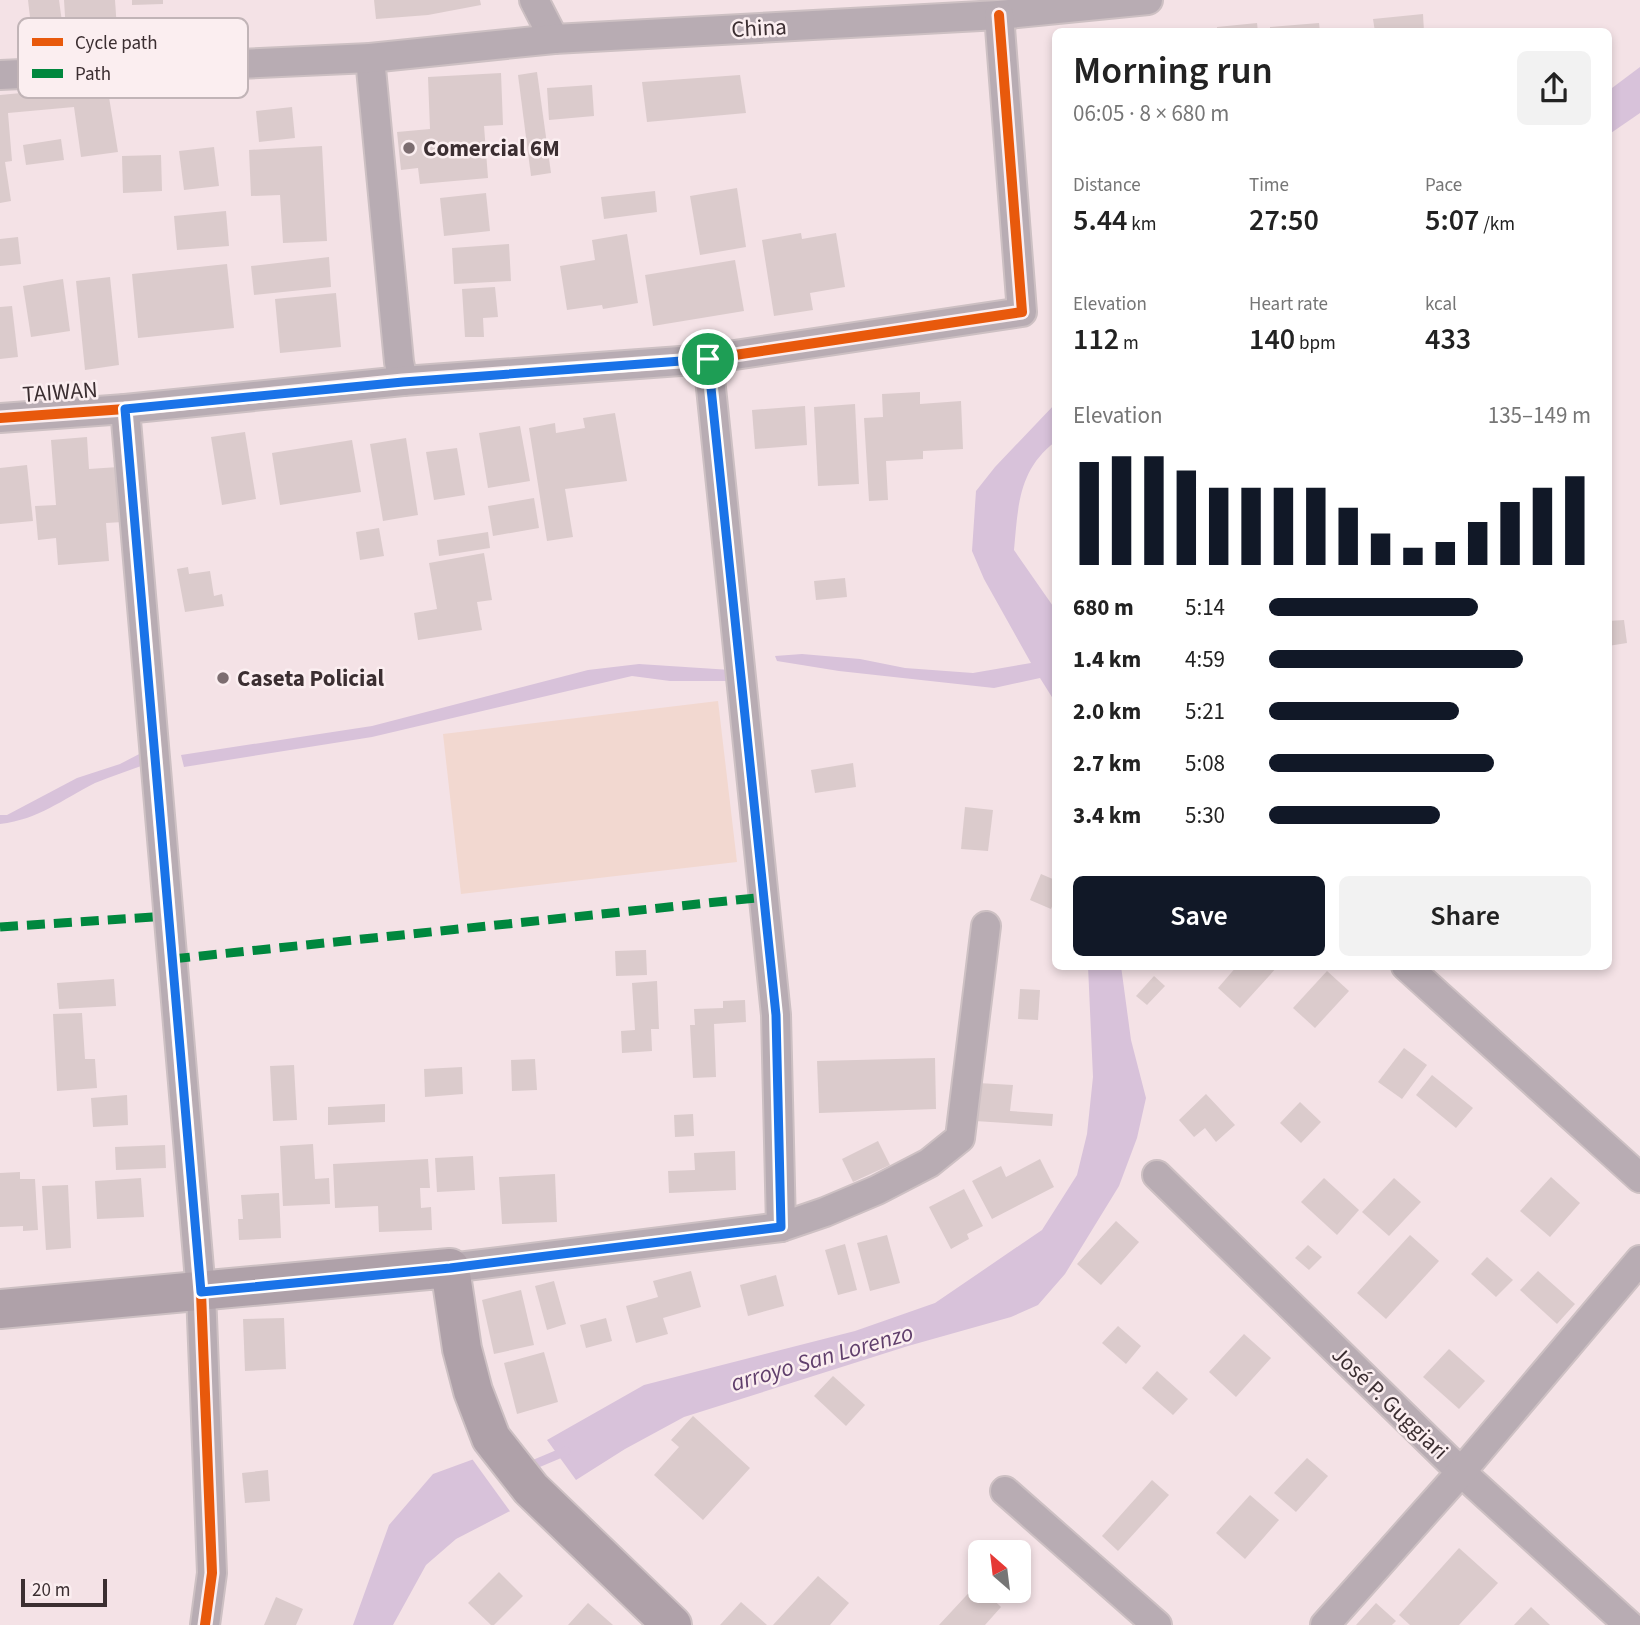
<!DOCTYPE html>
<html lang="en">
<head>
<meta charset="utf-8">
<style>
  body { margin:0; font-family:"Source Sans 3",sans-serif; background:#f2f2f2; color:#222; height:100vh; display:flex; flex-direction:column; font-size:26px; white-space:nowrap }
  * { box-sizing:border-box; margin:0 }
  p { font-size:23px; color:#767676 }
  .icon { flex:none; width:38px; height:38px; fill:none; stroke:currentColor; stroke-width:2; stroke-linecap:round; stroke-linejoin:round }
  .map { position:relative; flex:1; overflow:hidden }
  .drawer { position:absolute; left:1052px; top:28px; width:560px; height:942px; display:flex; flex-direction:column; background:#fff; border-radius:10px; box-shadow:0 4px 10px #0003 }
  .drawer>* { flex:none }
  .needle { width:46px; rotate:332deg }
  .buttons { position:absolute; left:968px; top:1540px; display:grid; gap:14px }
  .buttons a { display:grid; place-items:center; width:63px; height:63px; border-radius:10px; background:#fff; box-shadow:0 4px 10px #0003; font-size:35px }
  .scale { position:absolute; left:21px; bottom:18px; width:86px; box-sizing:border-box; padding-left:7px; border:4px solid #3b2e31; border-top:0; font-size:19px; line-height:24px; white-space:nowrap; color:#3b2e31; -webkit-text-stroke:5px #fbeef0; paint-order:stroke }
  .pin { position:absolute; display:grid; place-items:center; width:60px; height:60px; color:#fff; margin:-30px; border:4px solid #fff; border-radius:50%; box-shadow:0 2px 7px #0007 }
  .round { display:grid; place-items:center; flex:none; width:74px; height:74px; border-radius:10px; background:#f2f2f2 }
  .summary { display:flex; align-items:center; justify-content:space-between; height:119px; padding:0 21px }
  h1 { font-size:38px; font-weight:600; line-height:52px }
  .metrics { display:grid; grid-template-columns:repeat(3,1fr); gap:10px; height:119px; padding:7px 21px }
  .metrics div { display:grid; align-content:center }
  .metrics b { font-size:30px; font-weight:600 }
  .metrics small { font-size:19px; font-weight:400 }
  .metrics p { font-size:19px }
  .chart { height:196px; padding:14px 21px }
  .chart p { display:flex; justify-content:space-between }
  .chart svg { width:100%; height:126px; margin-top:7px; stroke:#111827; stroke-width:6 }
  .button { display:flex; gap:14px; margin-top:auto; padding:14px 21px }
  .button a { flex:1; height:80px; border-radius:10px; background:#111827; color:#fff; font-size:28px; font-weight:600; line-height:80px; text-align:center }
  .button a+a { background:#f2f2f2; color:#222 }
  ul { padding:0 21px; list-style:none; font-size:23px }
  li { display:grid; grid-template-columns:112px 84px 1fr; align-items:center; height:52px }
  li i { height:18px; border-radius:9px; background:#111827 }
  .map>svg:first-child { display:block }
  .green { fill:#f2d8d0 }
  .water { fill:#d8c2da }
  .pier { fill:#f4e2e6 }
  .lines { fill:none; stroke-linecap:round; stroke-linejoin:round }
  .stream { stroke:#d8c2da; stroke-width:9 }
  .building { fill:#dbcbcc }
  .street-casing { stroke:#cdc0c3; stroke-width:32 }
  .secondary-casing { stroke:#cdc0c3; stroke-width:42 }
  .street { stroke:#b8acb3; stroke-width:28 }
  .secondary { stroke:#afa1a9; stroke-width:38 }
  .quiet { stroke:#00873e; stroke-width:9; stroke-dasharray:18 9; stroke-linecap:butt }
  .cycleway-casing { stroke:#fbeef0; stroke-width:15 }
  .cycleway { stroke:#e8590c; stroke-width:10 }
  .route-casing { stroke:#fff; stroke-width:14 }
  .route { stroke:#1a73e8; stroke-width:9 }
  .poi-dot { fill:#7c6d70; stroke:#fbeef0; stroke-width:2.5 }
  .labels { text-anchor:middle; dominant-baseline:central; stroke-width:5; stroke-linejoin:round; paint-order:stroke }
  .street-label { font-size:23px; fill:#3b2e31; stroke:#fbeef0 }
  .poi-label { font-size:23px; font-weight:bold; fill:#3b2e31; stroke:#fbeef0; text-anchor:start }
  .water-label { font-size:24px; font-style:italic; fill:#603f6c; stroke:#fbeef0 }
  .key { fill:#fbeef0; stroke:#c1b4b7; stroke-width:2 }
  .key-label { font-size:19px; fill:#3b2e31 }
</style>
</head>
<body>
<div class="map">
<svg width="1640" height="1625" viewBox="0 0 1640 1625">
  <rect width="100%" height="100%" fill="#f4e2e6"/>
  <!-- green -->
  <path class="green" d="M 718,701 L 737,862 L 461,894 L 443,734 Z"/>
  <!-- water -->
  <g class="water">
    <path d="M 1640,67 L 1640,113 L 1608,135 L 1608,91 Z"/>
    <path d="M 1055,404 L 1055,442 C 1018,470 1018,508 1014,550 L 1055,609 L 1055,702 L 1040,678 L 994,688 L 839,671 L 777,661 L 775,656 L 802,654 L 860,659 L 905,668 L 973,673 L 1031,663 L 984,579 L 972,551 L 976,491 L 995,467 Z"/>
    <path d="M 639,664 L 731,670 L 733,681 L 670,681 L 632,676 L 372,737 L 184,767 L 181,755 L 372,726 L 588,670 Z"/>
    <path d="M 145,751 L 147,764 C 130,770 112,776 95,783 C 61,800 40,819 0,824 L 0,815 L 7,815 L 77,778 L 120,764 Z"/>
    <path d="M 1088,966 L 1121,966 L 1131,1040 L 1146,1098 L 1137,1138 L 1119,1186 L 1065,1274 L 1038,1305 L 1011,1317 L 908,1346 L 684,1417 L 625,1449 L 576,1480 L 547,1440 L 644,1385 L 855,1331 L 935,1303 L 1042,1230 L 1077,1175 L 1087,1134 L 1093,1077 Z"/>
    <path d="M 474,1459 L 516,1508 L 456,1539 L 426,1565 L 393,1625 L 353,1625 L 389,1525 L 433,1474 Z"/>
  </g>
  <!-- pier -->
  <path class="pier" d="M 474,1455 L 519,1506 L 518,1511 L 512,1514 L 470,1456 Z"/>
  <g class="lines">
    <!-- stream -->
    <path class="stream" d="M 528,1467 L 566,1451"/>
  </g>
  <!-- building -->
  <g class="building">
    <path d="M 28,0 L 59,0 L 62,22 L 31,26 Z"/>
    <path d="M 64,0 L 115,0 L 118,44 L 67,47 Z"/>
    <path d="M 132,0 L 163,0 L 163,4 L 132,5 Z"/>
    <path d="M 374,0 L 480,0 L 481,5 L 428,15 L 376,19 Z"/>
    <path d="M 1423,14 L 1424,32 L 1375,32 L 1373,19 Z"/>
    <path d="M 1257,23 L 1258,32 L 1217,32 L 1217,27 Z"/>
    <path d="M 1319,23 L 1320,32 L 1270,32 L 1270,27 Z"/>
    <path d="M 537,72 L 551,173 L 531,176 L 518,75 Z"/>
    <path d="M 501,73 L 503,125 L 484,126 L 488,178 L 420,184 L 418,168 L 401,170 L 397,132 L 430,129 L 428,77 Z"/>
    <path d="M 740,75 L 746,113 L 647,122 L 642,82 Z"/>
    <path d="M 107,85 L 118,152 L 81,157 L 74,107 L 8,113 L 12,161 L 5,162 L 11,201 L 0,203 L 0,95 Z"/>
    <path d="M 592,85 L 594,116 L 549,120 L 547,88 Z"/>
    <path d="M 292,107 L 295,138 L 259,142 L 256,111 Z"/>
    <path d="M 61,139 L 64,160 L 26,165 L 23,145 Z"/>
    <path d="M 322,146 L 327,241 L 283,243 L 280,195 L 251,196 L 249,150 Z"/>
    <path d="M 214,147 L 219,186 L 184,190 L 179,151 Z"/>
    <path d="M 161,155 L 162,191 L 123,193 L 122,156 Z"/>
    <path d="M 737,188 L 746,247 L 700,255 L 690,196 Z"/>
    <path d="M 655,191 L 657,212 L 604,219 L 601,197 Z"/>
    <path d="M 486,193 L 490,231 L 444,236 L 440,198 Z"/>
    <path d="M 226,211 L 229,246 L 177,250 L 174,216 Z"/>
    <path d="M 801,233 L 802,239 L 836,233 L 845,287 L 810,293 L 813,310 L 774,316 L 762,240 Z"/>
    <path d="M 627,234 L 638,303 L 603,309 L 602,305 L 567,310 L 560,266 L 595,260 L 592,240 Z"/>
    <path d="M 18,237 L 21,264 L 0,266 L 0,239 Z"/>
    <path d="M 509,244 L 511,281 L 454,284 L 452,248 Z"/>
    <path d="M 329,257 L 331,287 L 254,295 L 251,266 Z"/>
    <path d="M 735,260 L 744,311 L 653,326 L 645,275 Z"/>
    <path d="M 227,264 L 234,328 L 138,338 L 132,274 Z"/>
    <path d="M 110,277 L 119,365 L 85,370 L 76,281 Z"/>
    <path d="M 63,279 L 70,331 L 31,337 L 23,286 Z"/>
    <path d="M 495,287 L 498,317 L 483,318 L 484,337 L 465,337 L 462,289 Z"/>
    <path d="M 336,293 L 341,347 L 280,353 L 275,299 Z"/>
    <path d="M 12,306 L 18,357 L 0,359 L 0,307 Z"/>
    <path d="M 920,392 L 920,404 L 961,401 L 963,449 L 923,451 L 923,459 L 886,461 L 888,500 L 869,501 L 864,418 L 883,417 L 882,394 Z"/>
    <path d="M 855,404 L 859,484 L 818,486 L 814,407 Z"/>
    <path d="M 805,406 L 807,445 L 755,449 L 752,410 Z"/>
    <path d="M 615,413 L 627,481 L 565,489 L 573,537 L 547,541 L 529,428 L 555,423 L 556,433 L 585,428 L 583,418 Z"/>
    <path d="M 520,426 L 530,481 L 488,488 L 479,433 Z"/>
    <path d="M 245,432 L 256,499 L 222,505 L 211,437 Z"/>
    <path d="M 87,437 L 89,469 L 118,467 L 123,522 L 106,523 L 109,561 L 58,565 L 56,538 L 38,540 L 35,506 L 56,505 L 51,440 Z"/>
    <path d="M 406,438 L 418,515 L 383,521 L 370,444 Z"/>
    <path d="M 352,440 L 361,492 L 280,505 L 272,453 Z"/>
    <path d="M 457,448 L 465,495 L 434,500 L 426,452 Z"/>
    <path d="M 27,465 L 33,521 L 0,524 L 0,468 Z"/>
    <path d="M 534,498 L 539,528 L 493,536 L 488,506 Z"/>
    <path d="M 379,528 L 384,556 L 360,560 L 356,532 Z"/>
    <path d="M 488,532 L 490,548 L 439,556 L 437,540 Z"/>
    <path d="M 484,553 L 492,600 L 477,602 L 482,630 L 418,640 L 414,613 L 437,609 L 429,563 Z"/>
    <path d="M 188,567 L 189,574 L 210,571 L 214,596 L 222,594 L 224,606 L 185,612 L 177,569 Z"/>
    <path d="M 845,578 L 847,597 L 816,600 L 814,581 Z"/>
    <path d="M 1624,620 L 1627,643 L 1608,646 L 1608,621 Z"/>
    <path d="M 853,763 L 856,787 L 815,793 L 811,770 Z"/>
    <path d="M 965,807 L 993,810 L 988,851 L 961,849 Z"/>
    <path d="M 1041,874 L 1055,880 L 1055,899 L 1051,909 L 1030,900 Z"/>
    <path d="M 646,950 L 647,975 L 616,976 L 615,951 Z"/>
    <path d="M 1237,966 L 1278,966 L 1240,1008 L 1218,988 Z"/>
    <path d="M 1327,971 L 1349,991 L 1315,1028 L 1293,1008 Z"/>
    <path d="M 1154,976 L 1165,986 L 1147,1005 L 1136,996 Z"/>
    <path d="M 114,979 L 116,1006 L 59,1009 L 57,983 Z"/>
    <path d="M 657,981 L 659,1029 L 651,1029 L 652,1051 L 622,1053 L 621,1031 L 635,1030 L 632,983 Z"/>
    <path d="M 1020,989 L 1040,990 L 1038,1020 L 1018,1019 Z"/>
    <path d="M 745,1000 L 746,1022 L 714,1024 L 716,1077 L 693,1078 L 690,1025 L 695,1025 L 694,1009 L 723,1008 L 723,1001 Z"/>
    <path d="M 82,1013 L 85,1059 L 95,1059 L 97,1088 L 57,1091 L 53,1014 Z"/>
    <path d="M 1404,1048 L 1427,1065 L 1402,1099 L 1378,1082 Z"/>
    <path d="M 935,1058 L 936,1109 L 819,1113 L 817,1061 Z"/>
    <path d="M 535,1059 L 537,1090 L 512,1091 L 511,1060 Z"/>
    <path d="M 294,1065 L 297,1120 L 273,1121 L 270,1066 Z"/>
    <path d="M 462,1067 L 463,1094 L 425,1097 L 424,1069 Z"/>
    <path d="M 1432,1075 L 1473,1108 L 1456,1128 L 1416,1095 Z"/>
    <path d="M 978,1083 L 1013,1085 L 1010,1111 L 1053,1114 L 1052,1126 L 975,1121 Z"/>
    <path d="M 1206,1094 L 1235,1125 L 1216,1142 L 1205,1128 L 1194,1137 L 1179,1120 Z"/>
    <path d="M 127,1095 L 128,1125 L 93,1127 L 91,1098 Z"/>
    <path d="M 1300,1102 L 1321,1122 L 1301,1143 L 1280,1123 Z"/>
    <path d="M 385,1104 L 385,1122 L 328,1125 L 328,1107 Z"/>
    <path d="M 693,1114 L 694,1136 L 675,1137 L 674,1115 Z"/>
    <path d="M 878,1141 L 890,1165 L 853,1182 L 842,1159 Z"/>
    <path d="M 313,1144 L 315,1179 L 329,1178 L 330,1204 L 283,1206 L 280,1146 Z"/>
    <path d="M 165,1145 L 166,1168 L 116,1170 L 115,1147 Z"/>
    <path d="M 735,1151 L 736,1190 L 669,1193 L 668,1171 L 695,1170 L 694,1153 Z"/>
    <path d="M 473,1156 L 475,1190 L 437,1192 L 435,1158 Z"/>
    <path d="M 428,1159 L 430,1188 L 420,1188 L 421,1208 L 431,1207 L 432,1230 L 379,1232 L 378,1206 L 335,1208 L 333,1164 Z"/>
    <path d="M 1040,1159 L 1054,1187 L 992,1219 L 972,1181 L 1001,1166 L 1006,1177 Z"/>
    <path d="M 20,1172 L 20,1179 L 35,1179 L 38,1230 L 23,1231 L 23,1226 L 0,1227 L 0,1173 Z"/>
    <path d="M 555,1174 L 557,1222 L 502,1224 L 499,1177 Z"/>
    <path d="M 1551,1177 L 1580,1203 L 1550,1237 L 1520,1211 Z"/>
    <path d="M 141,1178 L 144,1217 L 97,1219 L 95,1181 Z"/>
    <path d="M 1324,1178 L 1359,1210 L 1337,1235 L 1301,1202 Z"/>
    <path d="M 1394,1178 L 1421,1202 L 1389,1236 L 1362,1212 Z"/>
    <path d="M 68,1185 L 71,1248 L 46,1250 L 42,1186 Z"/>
    <path d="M 964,1189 L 983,1226 L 967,1234 L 969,1239 L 951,1249 L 929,1207 Z"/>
    <path d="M 279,1193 L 281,1238 L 239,1240 L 238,1219 L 243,1219 L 241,1195 Z"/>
    <path d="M 1116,1221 L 1139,1242 L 1101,1285 L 1077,1264 Z"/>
    <path d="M 887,1235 L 900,1283 L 870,1291 L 857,1243 Z"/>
    <path d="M 1410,1235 L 1439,1261 L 1386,1319 L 1357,1293 Z"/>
    <path d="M 845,1244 L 857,1290 L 838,1295 L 825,1250 Z"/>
    <path d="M 1308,1245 L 1322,1257 L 1309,1270 L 1295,1258 Z"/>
    <path d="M 1487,1257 L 1513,1280 L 1496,1297 L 1471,1274 Z"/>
    <path d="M 691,1271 L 701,1307 L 663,1318 L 668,1334 L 636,1343 L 626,1306 L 658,1297 L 653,1281 Z"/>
    <path d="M 1538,1271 L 1575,1304 L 1557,1324 L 1520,1290 Z"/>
    <path d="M 776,1275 L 784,1306 L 748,1316 L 740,1285 Z"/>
    <path d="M 554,1281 L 566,1324 L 547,1330 L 535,1286 Z"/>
    <path d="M 521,1290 L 534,1345 L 494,1354 L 482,1300 Z"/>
    <path d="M 284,1318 L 286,1369 L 245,1371 L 243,1319 Z"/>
    <path d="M 606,1318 L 612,1341 L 586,1348 L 580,1325 Z"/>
    <path d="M 1118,1326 L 1141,1346 L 1126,1364 L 1102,1343 Z"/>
    <path d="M 1244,1334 L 1271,1358 L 1236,1397 L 1209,1372 Z"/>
    <path d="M 1449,1349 L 1485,1381 L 1459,1409 L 1423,1377 Z"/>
    <path d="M 544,1352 L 558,1402 L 517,1414 L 504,1363 Z"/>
    <path d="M 1157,1371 L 1188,1399 L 1173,1415 L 1142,1388 Z"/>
    <path d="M 833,1376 L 865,1405 L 846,1426 L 814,1396 Z"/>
    <path d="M 693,1416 L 750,1468 L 703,1520 L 654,1475 L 679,1447 L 671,1440 Z"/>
    <path d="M 1307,1458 L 1328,1476 L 1296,1512 L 1274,1493 Z"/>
    <path d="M 268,1470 L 270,1501 L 245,1503 L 242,1473 Z"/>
    <path d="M 1152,1480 L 1169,1495 L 1118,1551 L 1102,1536 Z"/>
    <path d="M 1250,1495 L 1279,1520 L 1245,1559 L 1216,1533 Z"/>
    <path d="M 1459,1548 L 1498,1583 L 1459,1625 L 1410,1625 L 1399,1615 Z"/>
    <path d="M 499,1572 L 523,1596 L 494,1625 L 491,1625 L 468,1603 Z"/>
    <path d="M 818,1576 L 849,1603 L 830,1625 L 773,1625 Z"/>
    <path d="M 977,1584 L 980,1591 L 984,1591 L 1001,1607 L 985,1625 L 939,1625 Z"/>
    <path d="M 276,1597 L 303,1609 L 296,1625 L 264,1625 Z"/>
    <path d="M 741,1602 L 767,1625 L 720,1625 Z"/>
    <path d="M 588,1603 L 613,1625 L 568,1625 Z"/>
    <path d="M 1376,1603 L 1396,1621 L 1392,1625 L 1356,1625 Z"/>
    <path d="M 1531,1607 L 1550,1625 L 1514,1625 Z"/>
  </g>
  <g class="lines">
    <defs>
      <g id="street">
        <path d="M 534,0 L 554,39"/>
        <path d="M 370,58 L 399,362 L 403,381"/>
        <path d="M 0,75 L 370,58 L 554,39 L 999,15 L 1148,0"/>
        <path d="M 708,359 L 776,1015 L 781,1227"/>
        <path d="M 125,409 L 201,1292 L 212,1573 L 205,1625"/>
        <path d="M 0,418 L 125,409 L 403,381 L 708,359 L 1022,312 L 999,15"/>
        <path d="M 1406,966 L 1640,1178"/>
        <path d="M 1157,1175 L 1461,1472 L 1629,1625"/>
        <path d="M 450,1268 L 781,1227 L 825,1212 L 877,1190 L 929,1163 L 960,1138 L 986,926"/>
        <path d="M 1005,1491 L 1157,1625"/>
        <path d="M 1325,1625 L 1461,1472 L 1640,1260"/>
      </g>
      <path id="secondary" d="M 0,1309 L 450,1268 L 462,1349 L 473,1391 L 491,1438 L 531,1489 L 672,1625"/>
    </defs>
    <!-- street casing -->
    <use href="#street" class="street-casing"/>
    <!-- secondary casing -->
    <use href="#secondary" class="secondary-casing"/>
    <!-- street -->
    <use href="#street" class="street"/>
    <!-- secondary -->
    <use href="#secondary" class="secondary"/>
    <!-- quiet -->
    <g class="quiet">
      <path d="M 0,927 L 169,916"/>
      <path d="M 172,959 L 765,897"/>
    </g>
    <defs>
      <g id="cycleway">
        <path d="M 125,409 L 201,1292 L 212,1573 L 205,1625"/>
        <path d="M 0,418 L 125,409 L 403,381 L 708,359 L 1022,312 L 999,15"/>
      </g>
    </defs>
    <!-- cycleway casing -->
    <use href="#cycleway" class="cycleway-casing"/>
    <!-- cycleway -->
    <use href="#cycleway" class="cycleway"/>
  </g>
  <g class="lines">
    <defs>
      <path id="route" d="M 708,359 L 776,1015 L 781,1227 L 450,1268 L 201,1292 L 125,409 L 403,382 Z"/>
    </defs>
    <!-- route casing -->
    <use href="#route" class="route-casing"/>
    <!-- route -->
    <use href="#route" class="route"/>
  </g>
  <!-- markers -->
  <g class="poi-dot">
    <circle cx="409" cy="148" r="7"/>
    <circle cx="223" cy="678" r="7"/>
  </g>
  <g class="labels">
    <!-- street labels -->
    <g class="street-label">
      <text transform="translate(759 28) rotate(-3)">China</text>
      <text transform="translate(60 392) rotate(-4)">TAIWAN</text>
      <text transform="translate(1390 1403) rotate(44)">José P. Guggiari</text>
    </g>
    <!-- poi labels -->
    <g class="poi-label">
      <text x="423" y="148">Comercial 6M</text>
      <text x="237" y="678">Caseta Policial</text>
    </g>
    <!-- water labels -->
    <g class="water-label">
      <text transform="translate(822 1358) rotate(-16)">arroyo San Lorenzo</text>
    </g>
  </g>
  <!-- legend -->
  <rect x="18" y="18" width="230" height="80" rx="10" class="key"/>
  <rect x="32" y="38" width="31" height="8" fill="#e8590c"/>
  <rect x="32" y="69" width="31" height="9" fill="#00873e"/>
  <g class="key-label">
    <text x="75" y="49">Cycle path</text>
    <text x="75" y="80">Path</text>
  </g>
</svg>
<div class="buttons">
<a><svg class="needle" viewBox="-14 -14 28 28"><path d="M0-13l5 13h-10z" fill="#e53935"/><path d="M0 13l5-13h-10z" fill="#767676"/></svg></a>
</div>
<div class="scale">20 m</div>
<div class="pin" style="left:708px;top:359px;background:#1e9e55"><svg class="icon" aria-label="arrive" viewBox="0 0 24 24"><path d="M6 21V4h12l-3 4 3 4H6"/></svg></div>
<section class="drawer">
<div class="summary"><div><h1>Morning run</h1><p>06:05 · 8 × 680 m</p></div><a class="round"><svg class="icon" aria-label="share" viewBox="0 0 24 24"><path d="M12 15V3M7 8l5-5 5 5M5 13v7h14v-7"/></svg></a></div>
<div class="metrics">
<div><p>Distance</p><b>5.44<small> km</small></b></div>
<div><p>Time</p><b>27:50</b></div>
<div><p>Pace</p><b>5:07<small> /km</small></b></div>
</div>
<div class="metrics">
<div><p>Elevation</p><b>112<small> m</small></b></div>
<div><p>Heart rate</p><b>140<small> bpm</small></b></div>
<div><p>kcal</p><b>433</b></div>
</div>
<div class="chart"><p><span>Elevation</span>135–149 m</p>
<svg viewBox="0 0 160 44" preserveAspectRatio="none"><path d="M5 44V8M15 44V6M25 44V6M35 44V11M45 44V17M55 44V17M65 44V17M75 44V17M85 44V24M95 44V33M105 44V38M115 44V36M125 44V29M135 44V22M145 44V17M155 44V13"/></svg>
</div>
<ul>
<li><b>680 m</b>5:14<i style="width:65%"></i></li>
<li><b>1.4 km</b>4:59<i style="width:79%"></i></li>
<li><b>2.0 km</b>5:21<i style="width:59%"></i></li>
<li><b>2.7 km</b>5:08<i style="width:70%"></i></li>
<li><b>3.4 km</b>5:30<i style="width:53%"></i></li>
</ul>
<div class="button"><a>Save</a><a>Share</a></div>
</section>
</div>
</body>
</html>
